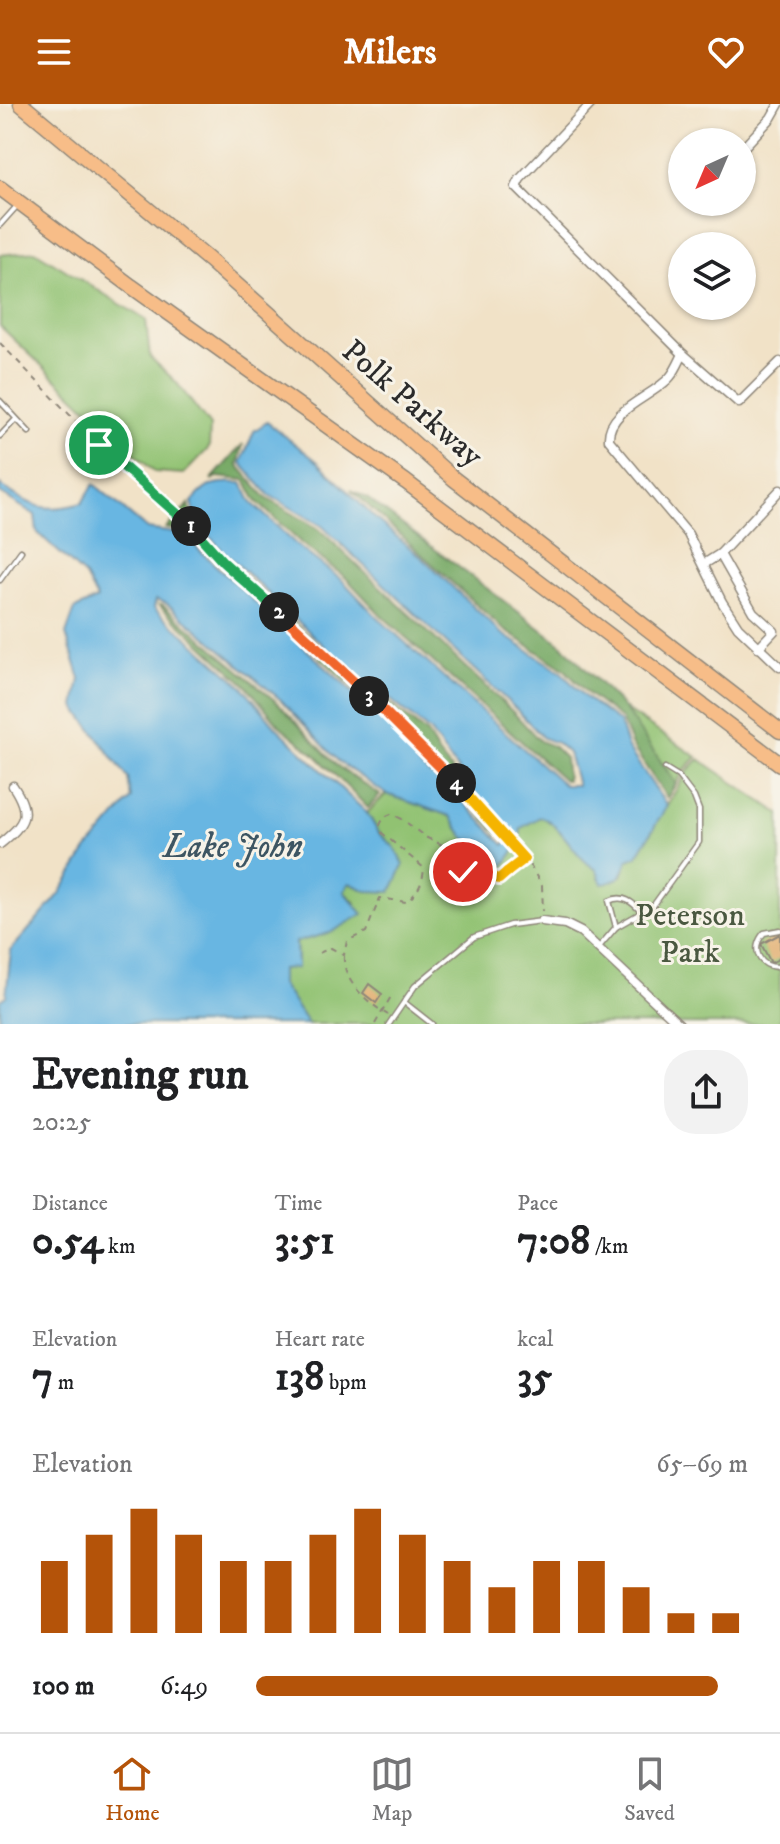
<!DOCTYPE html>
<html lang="en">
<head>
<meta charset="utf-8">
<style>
  body { margin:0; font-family:"IM FELL DW Pica",serif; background:#f2f2f2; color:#202124; height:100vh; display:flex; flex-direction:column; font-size:30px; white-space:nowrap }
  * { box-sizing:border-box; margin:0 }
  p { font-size:26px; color:#757577 }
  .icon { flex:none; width:44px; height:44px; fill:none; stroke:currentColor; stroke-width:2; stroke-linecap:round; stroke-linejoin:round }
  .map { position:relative; height:920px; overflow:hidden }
  .details { display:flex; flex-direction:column; background:#fff; flex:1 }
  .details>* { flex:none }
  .needle { width:52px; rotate:224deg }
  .controls { position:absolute; left:668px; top:24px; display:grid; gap:16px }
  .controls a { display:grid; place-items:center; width:88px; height:88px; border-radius:50%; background:#fff; box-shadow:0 2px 6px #0004; font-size:40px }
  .pin { position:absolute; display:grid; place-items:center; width:68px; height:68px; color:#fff; margin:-34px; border:4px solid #fff; border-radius:50%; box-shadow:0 2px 8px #0007 }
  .km { position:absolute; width:40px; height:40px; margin:-20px; border-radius:50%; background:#222; color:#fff; font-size:22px; line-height:40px; text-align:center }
  .round { display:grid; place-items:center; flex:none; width:84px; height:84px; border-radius:32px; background:#f2f2f2 }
  .summary { display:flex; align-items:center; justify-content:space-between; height:136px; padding:0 32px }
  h1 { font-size:44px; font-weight:700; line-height:60px }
  .stats { display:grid; grid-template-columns:repeat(3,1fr); gap:12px; height:136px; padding:8px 32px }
  .stats div { display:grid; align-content:center }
  .stats b { font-size:40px; font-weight:700 }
  .stats small { font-size:22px; font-weight:400 }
  .stats p { font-size:22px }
  .chart { height:224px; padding:16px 32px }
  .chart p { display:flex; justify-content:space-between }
  .chart svg { width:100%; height:144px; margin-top:8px; stroke:#b45309; stroke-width:6 }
  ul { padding:0 32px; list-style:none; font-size:26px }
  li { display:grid; grid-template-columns:128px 96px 1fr; align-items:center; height:60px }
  li i { height:20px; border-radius:10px; background:#b45309 }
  header { display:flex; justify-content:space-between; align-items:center; height:104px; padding:0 32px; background:#b45309; color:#fff; font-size:36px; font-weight:700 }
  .tab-bar { display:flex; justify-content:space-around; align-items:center; height:112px; border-top:2px solid #e0e0e0; background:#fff; font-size:22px; color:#757577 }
  .tab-bar a { display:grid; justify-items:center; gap:4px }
  .tab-bar .selected { color:#b45309 }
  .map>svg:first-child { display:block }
  .green { fill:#91c272; stroke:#5e764e; stroke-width:2 }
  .forest { fill:#74a864; stroke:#506a48; stroke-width:2 }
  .water { fill:#67b6e2; stroke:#497086; stroke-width:2 }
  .building { fill:#e1ad6e }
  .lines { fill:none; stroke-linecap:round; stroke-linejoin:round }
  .lane-casing { stroke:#8e8679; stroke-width:7 }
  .street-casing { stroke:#8e8679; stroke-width:11 }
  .highway-casing { stroke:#8e8679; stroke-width:17 }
  .path { stroke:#8e8679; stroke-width:2; stroke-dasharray:6 6; stroke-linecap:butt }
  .lane { stroke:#fff; stroke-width:4 }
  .street { stroke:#fff; stroke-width:8 }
  .highway { stroke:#f7bd88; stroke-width:14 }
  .split-1-casing { stroke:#fff; stroke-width:16 }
  .split-2-casing { stroke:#fff; stroke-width:16 }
  .split-3-casing { stroke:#fff; stroke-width:16 }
  .split-4-casing { stroke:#fff; stroke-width:16 }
  .split-5-casing { stroke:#fff; stroke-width:16 }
  .split-6-casing { stroke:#fff; stroke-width:16 }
  .split-1 { stroke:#22a559; stroke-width:10 }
  .split-2 { stroke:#22a559; stroke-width:10 }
  .split-3 { stroke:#f0652b; stroke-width:10 }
  .split-4 { stroke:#f0652b; stroke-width:10 }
  .split-5 { stroke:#f5b400; stroke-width:10 }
  .split-6 { stroke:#f5b400; stroke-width:10 }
  .labels { text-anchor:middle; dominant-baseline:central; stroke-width:6; stroke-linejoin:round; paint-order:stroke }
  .street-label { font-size:32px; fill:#2b2b2b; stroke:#f7f3e8 }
  .park-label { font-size:32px; fill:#4a5840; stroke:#f7f3e8 }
  .water-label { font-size:34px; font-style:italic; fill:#3d5562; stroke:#f7f3e8 }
</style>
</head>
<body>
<header><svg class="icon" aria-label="menu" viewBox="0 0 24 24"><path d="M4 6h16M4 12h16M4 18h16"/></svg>Milers<svg class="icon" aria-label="heart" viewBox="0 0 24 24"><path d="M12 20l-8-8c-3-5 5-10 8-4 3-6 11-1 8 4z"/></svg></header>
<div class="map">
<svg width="780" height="920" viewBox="0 0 780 920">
  <rect width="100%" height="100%" fill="#f7f3e8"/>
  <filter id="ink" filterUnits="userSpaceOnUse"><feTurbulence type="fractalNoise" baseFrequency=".0125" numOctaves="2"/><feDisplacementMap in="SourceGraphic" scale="16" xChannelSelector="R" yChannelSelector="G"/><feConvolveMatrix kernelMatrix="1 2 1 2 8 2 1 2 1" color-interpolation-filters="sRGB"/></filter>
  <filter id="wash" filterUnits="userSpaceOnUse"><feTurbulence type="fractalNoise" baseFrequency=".006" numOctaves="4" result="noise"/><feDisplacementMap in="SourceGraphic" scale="32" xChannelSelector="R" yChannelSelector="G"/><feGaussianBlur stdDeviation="1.8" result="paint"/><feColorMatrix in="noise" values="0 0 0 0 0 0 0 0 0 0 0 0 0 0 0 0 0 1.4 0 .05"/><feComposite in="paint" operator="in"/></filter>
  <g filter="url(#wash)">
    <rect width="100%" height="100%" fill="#f1e2c7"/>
    <!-- green -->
    <g class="green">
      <path d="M 35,147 L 146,216 L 150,253 L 176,278 L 210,322 L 209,344 L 184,370 L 154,368 L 0,222 L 0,151 Z"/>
      <path d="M 624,605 L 697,653 L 685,665 L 676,680 Z"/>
      <path d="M 699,655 L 780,710 L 780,920 L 308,920 L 281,880 L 281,865 L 297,863 L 296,837 L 330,829 L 356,799 L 344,788 L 349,779 L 367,787 L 394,743 L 379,729 L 367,709 L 386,690 L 450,712 L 464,733 L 491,756 L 499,767 L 519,740 L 521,724 L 540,713 C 562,719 573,753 598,766 L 599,774 L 622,772 L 628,756 L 637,752 L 688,666 Z"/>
    </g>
    <!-- forest -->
    <g class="forest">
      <path d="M 243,340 L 238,361 L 266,394 L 319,425 L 513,608 L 540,637 L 553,642 L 565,654 L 567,676 L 564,676 L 381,511 L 346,474 L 302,440 L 256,397 L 245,376 L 217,373 L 211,376 Z"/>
      <path d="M 351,386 L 367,394 L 561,540 L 629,609 L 626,607 L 676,680 L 667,694 L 632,642 L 621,615 L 588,590 L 565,566 L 503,525 Z"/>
      <path d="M 189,400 L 192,419 L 220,450 L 367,586 L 388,599 L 427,630 L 438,649 L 496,722 L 499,731 L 459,687 L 422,659 L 406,635 L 391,619 L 185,427 L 166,424 Z"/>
      <path d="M 159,501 L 164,502 L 278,599 L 336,661 L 380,691 L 368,704 L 313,649 L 280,622 L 246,581 Z"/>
    </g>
    <!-- water -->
    <path class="water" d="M 267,318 L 318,358 L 376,415 L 421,453 L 500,528 L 562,569 L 585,593 L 619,618 L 628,644 L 667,702 L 637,752 L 628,756 C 623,771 619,778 602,780 L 597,766 C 573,753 562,719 540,713 L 521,724 L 519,740 L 499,768 L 491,756 L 464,733 L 450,712 L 386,690 L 339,658 L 281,596 L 166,499 L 156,496 L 154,504 L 243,583 L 277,624 L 367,709 L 379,729 L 394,743 L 404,760 L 391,788 L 367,787 L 349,779 L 344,788 L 363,810 L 330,829 L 296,838 L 297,864 L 281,865 L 281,880 L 308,920 L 0,920 L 0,896 L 6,892 L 11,846 L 59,791 L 87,746 L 131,695 L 128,674 L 75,603 L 80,575 L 66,530 L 75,505 L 97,495 L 85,472 L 37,428 L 35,411 L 0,389 L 0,381 C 32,402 43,410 82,399 L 94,380 L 147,425 L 182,430 L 389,622 L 419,662 L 456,690 L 504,741 L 511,732 L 478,694 L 430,628 L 391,596 L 369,584 L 223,447 L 196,417 L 192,398 C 208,378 218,377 242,379 L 252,399 L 299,443 L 343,477 L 378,514 L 564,681 L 577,681 L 568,649 L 557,639 L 543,634 L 516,605 L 322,422 L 269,391 L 241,359 L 254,327 Z"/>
    <g id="blocks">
      <!-- building -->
      <g class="building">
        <path d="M 780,830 L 780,854 L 771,859 L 761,840 Z"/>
        <path d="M 369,880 L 382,890 L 376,899 L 363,889 Z"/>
      </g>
    </g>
  </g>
  <g filter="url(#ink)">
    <use href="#blocks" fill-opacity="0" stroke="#8e8679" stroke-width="2"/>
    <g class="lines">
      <defs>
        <g id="lane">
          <path d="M 0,121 L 17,102"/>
          <path d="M 0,297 L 29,328"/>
          <path d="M 0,332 L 16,315"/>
          <path d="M 0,476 L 21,447"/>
          <path d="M 616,823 L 609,797 C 623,790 633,798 642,809"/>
          <path d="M 780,826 L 764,829 C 750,845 759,864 780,863"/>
          <path d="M 599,843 L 616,823 L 653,802 L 699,738 L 699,706 L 694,693 L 678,672 L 665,664"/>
          <path d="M 404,898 L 432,920"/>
          <path d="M 389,920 L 415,882 L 474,833 L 510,821 L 542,817"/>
        </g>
        <g id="street">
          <path d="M 591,0 L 520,75 L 516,83 L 683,250 L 739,299 L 780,258"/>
          <path d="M 742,45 L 771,14 L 779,0"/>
          <path d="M 683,250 C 679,258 676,266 670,273 C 653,293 607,305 609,336 L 688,430 L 722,498 L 738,523 L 780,563"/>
          <path d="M 720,450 L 753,508 L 774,527 L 758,544"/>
          <path d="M 704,460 L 720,450 L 780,386"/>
          <path d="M 0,740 C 25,719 32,711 13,682"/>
          <path d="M 542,817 L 565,820 L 581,828 L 679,920"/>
        </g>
        <g id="highway">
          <path d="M 21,0 L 209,156 L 454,375 L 780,627"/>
          <path d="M 0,84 L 131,182 L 406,378 L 780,660"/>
        </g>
      </defs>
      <!-- lane casing -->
      <use href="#lane" class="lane-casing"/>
      <!-- street casing -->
      <use href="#street" class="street-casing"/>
      <!-- highway casing -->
      <use href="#highway" class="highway-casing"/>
      <!-- path -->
      <g class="path">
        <path d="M 0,239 L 99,341 L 157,395 L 189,420 L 223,458 L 396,617 L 430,651 L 531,763 L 542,782 L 543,807"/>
        <path d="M 319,849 L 331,844 L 344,851 L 347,837 L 366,828 L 380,794 L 406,798 C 418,789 423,779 424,764 L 382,729 L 380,721 L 384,713 L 391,710 L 402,715 L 425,733 L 462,750 L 465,757 L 463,768 L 469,774 L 485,771 L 499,775 L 523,756"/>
        <path d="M 344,852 C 342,877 368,899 388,911"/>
        <path d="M 375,920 L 392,891"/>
      </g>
      <!-- lane -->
      <use href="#lane" class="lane"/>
      <!-- street -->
      <use href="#street" class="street"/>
      <!-- highway -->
      <use href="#highway" class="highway"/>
    </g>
  </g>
  <g class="lines" filter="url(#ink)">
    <defs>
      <path id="split-1" d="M 99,341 L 191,422"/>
      <path id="split-2" d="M 191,422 L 223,458 L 279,508"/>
      <path id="split-3" d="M 279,508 L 369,592"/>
      <path id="split-4" d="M 369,592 L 456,679"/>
      <path id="split-5" d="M 456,679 L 524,755 L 507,768"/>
      <path id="split-6" d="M 463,768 L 469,774 L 485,771 L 499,775 L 507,768"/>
    </defs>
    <!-- split-1 casing -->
    <use href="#split-1" class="split-1-casing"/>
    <!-- split-2 casing -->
    <use href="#split-2" class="split-2-casing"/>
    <!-- split-3 casing -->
    <use href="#split-3" class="split-3-casing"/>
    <!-- split-4 casing -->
    <use href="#split-4" class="split-4-casing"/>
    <!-- split-5 casing -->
    <use href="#split-5" class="split-5-casing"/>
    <!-- split-6 casing -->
    <use href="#split-6" class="split-6-casing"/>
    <!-- split-1 -->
    <use href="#split-1" class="split-1"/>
    <!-- split-2 -->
    <use href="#split-2" class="split-2"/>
    <!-- split-3 -->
    <use href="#split-3" class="split-3"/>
    <!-- split-4 -->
    <use href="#split-4" class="split-4"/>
    <!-- split-5 -->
    <use href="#split-5" class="split-5"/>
    <!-- split-6 -->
    <use href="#split-6" class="split-6"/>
  </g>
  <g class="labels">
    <!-- street labels -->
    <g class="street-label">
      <text transform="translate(412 300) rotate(41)">Polk Parkway</text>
    </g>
    <!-- park labels -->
    <g class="park-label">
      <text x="690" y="812">Peterson<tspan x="690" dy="37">Park</tspan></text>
    </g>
    <!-- water labels -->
    <g class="water-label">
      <text x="233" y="743">Lake John</text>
    </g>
  </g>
</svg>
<div class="controls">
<a><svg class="needle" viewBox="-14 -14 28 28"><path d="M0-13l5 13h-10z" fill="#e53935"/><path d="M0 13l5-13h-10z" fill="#757577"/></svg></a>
<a><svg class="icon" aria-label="layers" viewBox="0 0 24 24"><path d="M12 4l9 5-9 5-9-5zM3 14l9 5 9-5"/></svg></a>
</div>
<div class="pin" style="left:99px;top:341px;background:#1e9e55"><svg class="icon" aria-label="arrive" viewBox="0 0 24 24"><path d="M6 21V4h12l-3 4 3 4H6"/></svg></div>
<div class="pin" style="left:463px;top:768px;background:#d93025"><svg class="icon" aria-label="check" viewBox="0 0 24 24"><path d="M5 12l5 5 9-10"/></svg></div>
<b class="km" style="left:191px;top:422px">1</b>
<b class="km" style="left:279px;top:508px">2</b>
<b class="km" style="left:369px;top:592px">3</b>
<b class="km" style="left:456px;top:679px">4</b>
</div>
<section class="details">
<div class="summary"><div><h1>Evening run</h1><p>20:25</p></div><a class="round"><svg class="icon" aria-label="share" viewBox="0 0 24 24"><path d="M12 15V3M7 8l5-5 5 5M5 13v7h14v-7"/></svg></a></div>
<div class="stats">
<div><p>Distance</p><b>0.54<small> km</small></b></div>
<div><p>Time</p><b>3:51</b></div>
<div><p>Pace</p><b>7:08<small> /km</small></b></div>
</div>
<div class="stats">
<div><p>Elevation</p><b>7<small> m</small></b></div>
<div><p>Heart rate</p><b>138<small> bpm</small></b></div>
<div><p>kcal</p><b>35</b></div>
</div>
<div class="chart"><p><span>Elevation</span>65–69 m</p>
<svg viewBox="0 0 160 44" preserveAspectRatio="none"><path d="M5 44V22M15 44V14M25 44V6M35 44V14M45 44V22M55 44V22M65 44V14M75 44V6M85 44V14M95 44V22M105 44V30M115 44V22M125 44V22M135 44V30M145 44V38M155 44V38"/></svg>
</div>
<ul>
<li><b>100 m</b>6:49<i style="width:94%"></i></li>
</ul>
</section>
<nav class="tab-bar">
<a class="selected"><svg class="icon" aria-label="home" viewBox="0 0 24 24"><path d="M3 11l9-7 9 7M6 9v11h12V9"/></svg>Home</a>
<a><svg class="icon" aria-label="map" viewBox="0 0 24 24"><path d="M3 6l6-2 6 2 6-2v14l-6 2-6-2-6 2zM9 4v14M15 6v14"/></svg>Map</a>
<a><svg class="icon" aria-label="saved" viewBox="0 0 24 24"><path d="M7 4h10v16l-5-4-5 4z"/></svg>Saved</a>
</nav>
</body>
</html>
